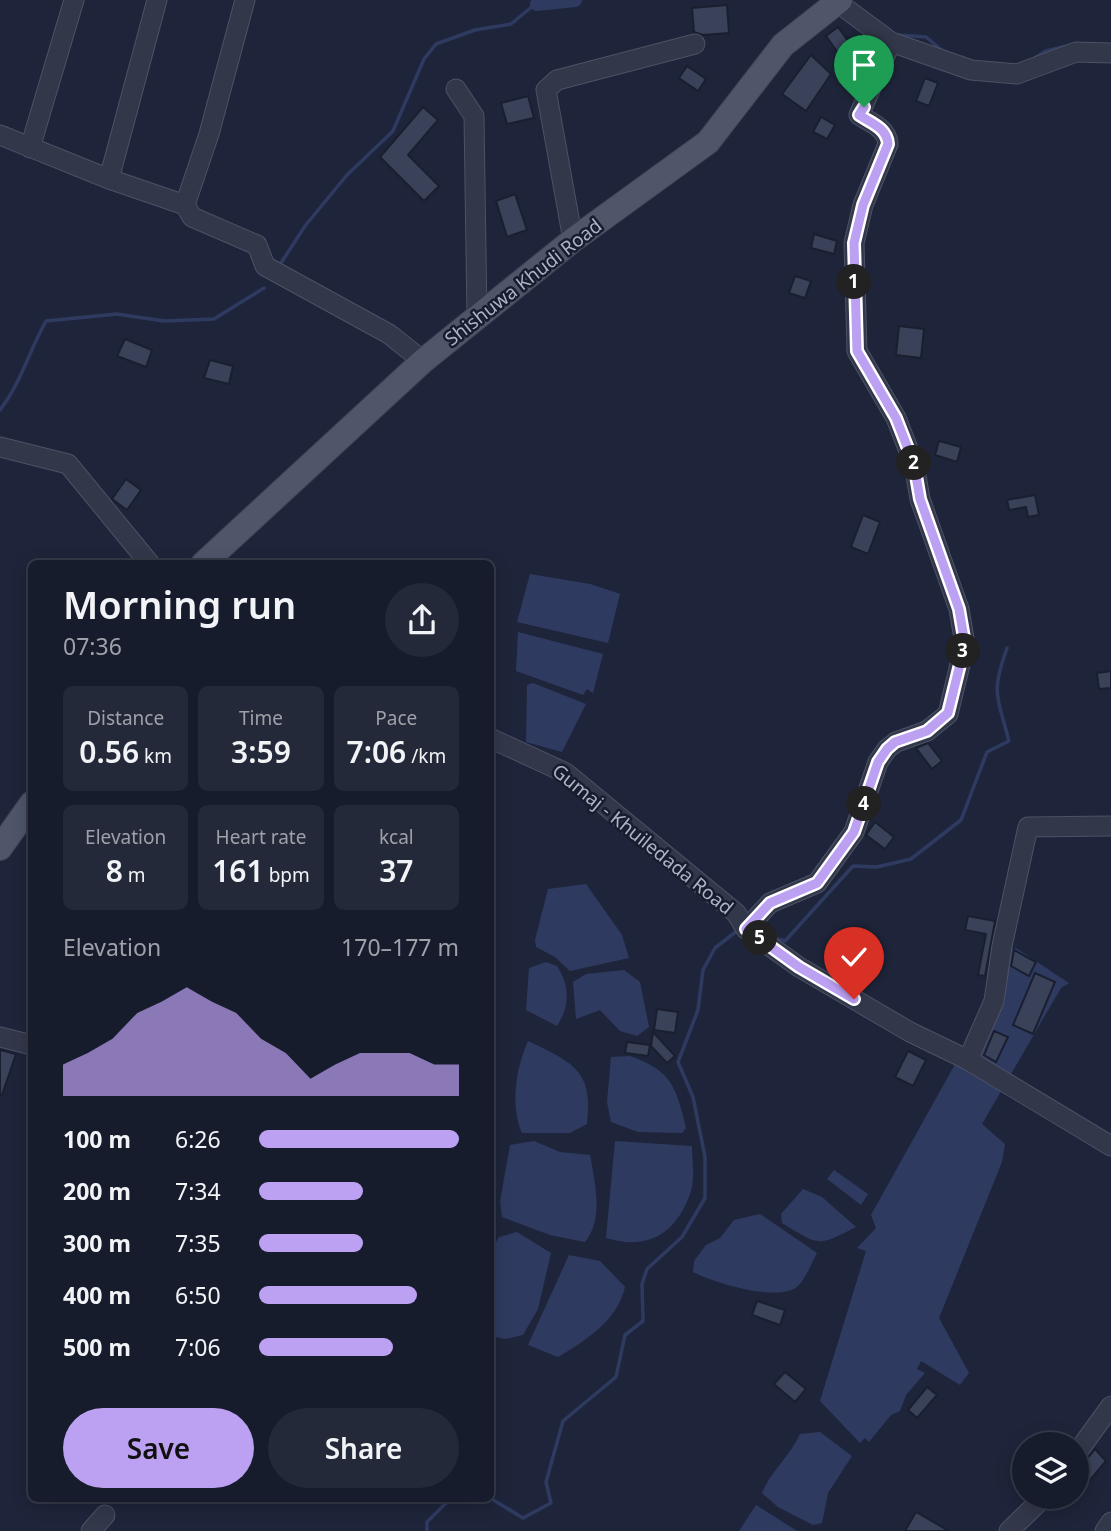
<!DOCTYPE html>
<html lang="en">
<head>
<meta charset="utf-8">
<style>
  body { margin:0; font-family:"Noto Sans",sans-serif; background:#232938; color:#f1f3f6; height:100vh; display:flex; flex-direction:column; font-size:26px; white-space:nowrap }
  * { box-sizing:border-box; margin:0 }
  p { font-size:23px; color:#9ea1a9 }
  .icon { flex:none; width:38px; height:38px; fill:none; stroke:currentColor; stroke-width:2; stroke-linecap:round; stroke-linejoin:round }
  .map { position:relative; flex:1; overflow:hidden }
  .sheet { position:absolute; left:28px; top:560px; width:466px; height:942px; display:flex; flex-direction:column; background:#161c2c; border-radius:10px; box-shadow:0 4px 18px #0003,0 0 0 2px #353a48 }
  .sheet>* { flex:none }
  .controls { position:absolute; left:1012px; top:1432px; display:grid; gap:14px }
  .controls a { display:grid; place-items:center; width:77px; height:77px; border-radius:50%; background:#161c2c; box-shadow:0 4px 18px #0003,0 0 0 2px #353a48; font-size:35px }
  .pin { position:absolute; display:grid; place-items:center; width:60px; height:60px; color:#fff; margin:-72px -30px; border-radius:50% 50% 50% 0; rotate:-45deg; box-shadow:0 0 7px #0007 }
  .pin .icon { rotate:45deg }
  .km { position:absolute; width:35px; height:35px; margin:-18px; border-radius:50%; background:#222; color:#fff; font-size:19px; line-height:35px; text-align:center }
  .round { display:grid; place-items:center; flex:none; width:74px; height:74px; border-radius:37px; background:#232938 }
  .summary { display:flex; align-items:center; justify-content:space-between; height:119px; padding:0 35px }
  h1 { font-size:38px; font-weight:600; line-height:52px }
  .figures { display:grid; grid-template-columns:repeat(3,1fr); gap:10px; height:119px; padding:7px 35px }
  .figures div { display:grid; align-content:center; border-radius:10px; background:#232938; text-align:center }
  .figures b { font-size:30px; font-weight:600 }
  .figures small { font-size:19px; font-weight:400 }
  .figures p { font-size:19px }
  .chart { height:196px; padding:14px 35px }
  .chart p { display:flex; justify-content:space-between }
  .chart svg { width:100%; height:126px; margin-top:7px; fill:#bca0f2; opacity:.7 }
  .cta { display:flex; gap:14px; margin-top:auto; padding:14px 35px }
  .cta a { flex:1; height:80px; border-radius:42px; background:#bca0f2; color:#111; font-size:28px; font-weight:600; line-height:80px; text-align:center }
  .cta a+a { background:#232938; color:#f1f3f6 }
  ul { padding:0 35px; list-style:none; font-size:23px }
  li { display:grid; grid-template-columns:112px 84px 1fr; align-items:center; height:52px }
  li i { height:18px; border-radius:9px; background:#bca0f2 }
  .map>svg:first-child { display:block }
  .water { fill:#2f3a61 }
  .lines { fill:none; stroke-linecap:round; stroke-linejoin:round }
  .stream { stroke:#2f3a61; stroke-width:3.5 }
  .canal { stroke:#2f3a61; stroke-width:14 }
  .building { fill:#3a425a; stroke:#1a1f30; stroke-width:2 }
  .minor-casing { stroke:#4d5265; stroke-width:21 }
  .major-casing { stroke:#3c4153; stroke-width:26 }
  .minor { stroke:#32384a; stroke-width:19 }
  .major { stroke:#50566a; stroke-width:24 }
  .route-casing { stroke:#fff; stroke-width:14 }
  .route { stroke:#bca0f2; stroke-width:9 }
  .labels { text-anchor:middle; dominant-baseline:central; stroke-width:5; stroke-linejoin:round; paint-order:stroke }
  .street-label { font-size:19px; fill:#acb2c7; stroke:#181d2e }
</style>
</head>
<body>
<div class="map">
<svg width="1111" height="1531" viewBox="0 0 1111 1531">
  <rect width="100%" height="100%" fill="#1e253a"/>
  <!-- water -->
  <g class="water">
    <path d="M 530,574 L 590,584 L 620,594 L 608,643 L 517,622 Z"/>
    <path d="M 518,632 L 603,654 L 593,693 L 587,689 L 583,695 L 516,671 Z"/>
    <path d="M 533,683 L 586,704 L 562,752 L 526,742 L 527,685 Z"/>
    <path d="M 586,884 L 622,935 L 629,958 L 570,971 L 555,957 L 536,947 L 535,940 L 548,889 Z"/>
    <path d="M 1016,948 L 1069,983 L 1061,988 L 982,1124 L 1005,1144 L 1002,1162 L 939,1318 L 969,1373 L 960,1385 L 921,1361 L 917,1369 L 925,1373 L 906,1395 L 900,1411 L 891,1415 L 869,1442 L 865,1438 L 860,1443 L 820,1401 L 866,1251 L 857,1248 L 876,1228 L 871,1215 L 954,1066 L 988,1017 L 1000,952 Z"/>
    <path d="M 546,962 L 557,966 C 570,986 570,1006 557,1026 L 526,1010 L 529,968 Z"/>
    <path d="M 624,970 L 640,982 L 649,1027 L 637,1036 L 620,1031 L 600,1010 L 576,1019 L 573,982 L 586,974 Z"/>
    <path d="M 528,1041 C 571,1062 594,1069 587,1124 L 570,1133 L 522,1133 C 510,1106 516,1068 528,1041 Z"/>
    <path d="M 630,1056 C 672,1071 676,1087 686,1128 L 682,1133 L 638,1132 L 611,1122 L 607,1102 L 611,1057 Z"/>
    <path d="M 534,1141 L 560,1152 L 590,1155 C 595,1183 604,1219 585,1242 L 550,1235 L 502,1217 L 500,1201 L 510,1145 Z"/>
    <path d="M 615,1141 L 692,1146 C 692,1159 695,1178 691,1191 C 677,1233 649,1251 606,1238 Z"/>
    <path d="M 834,1170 L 868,1194 L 861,1205 L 827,1179 Z"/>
    <path d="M 803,1189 L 822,1197 L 856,1227 C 817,1247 820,1246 782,1223 L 781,1214 Z"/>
    <path d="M 760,1214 L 817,1253 C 812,1262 806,1278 798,1286 C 779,1303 714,1283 693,1272 L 694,1261 L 706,1245 L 720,1238 L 734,1220 Z"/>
    <path d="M 517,1232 L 551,1253 L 538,1309 L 523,1335 L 506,1339 L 490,1336 L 490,1252 L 499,1237 Z"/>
    <path d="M 569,1255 L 600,1261 L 625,1287 C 618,1320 585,1341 558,1357 L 528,1345 Z"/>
    <path d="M 820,1432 L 852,1456 L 828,1493 L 822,1523 L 813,1525 L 778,1507 L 762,1493 C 771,1471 790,1456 800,1434 Z"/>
    <path d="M 756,1505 L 797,1531 L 739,1531 Z"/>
  </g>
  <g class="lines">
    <!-- stream -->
    <g class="stream">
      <path d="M 898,35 L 926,37 L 944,52"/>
      <path d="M 1036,57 L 1046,51 L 1071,45"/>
      <path d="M 281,263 L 305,226 L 347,175 L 393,131 L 424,59 L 436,44 L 475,30 L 511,24 L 540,0"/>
      <path d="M 0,410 C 21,383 29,351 46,321 L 117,314 L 164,321 L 214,319 L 264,288"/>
      <path d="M 774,938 L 785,941 L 853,866 L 877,867 L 911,859 L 961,820 L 987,752 L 1009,741 C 998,697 990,695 1007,648"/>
      <path d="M 490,1498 L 523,1518 L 551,1503 L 546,1482 L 563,1421 L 616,1377 L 625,1335 L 643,1321 L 642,1284 L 647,1269 L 682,1237 L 705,1198 L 705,1157 L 693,1097 L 678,1062 L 698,1010 L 703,970 L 715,948 L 738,930"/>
      <path d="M 427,1531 L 427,1522 L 451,1498"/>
    </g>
    <!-- canal -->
    <path class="canal" d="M 537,4 L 575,0"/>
  </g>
  <!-- building -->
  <g class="building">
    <path d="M 727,5 L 729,33 L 703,35 L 694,32 L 692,8 Z"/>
    <path d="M 838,27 L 856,52 L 871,56 L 864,73 L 850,70 L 826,36 Z"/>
    <path d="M 811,55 L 831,74 L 806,111 L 782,94 Z"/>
    <path d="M 687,66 L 706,79 L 698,91 L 679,78 Z"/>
    <path d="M 925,78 L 938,83 L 929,106 L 916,101 Z"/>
    <path d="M 528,96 L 534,118 L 507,124 L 501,103 Z"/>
    <path d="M 423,107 L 438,120 L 408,155 L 439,186 L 424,201 L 380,157 Z"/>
    <path d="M 821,117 L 835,125 L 827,139 L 813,132 Z"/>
    <path d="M 515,194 L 527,230 L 507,237 L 496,201 Z"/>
    <path d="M 814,234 L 837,241 L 834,254 L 811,248 Z"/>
    <path d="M 795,276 L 811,281 L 805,298 L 789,293 Z"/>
    <path d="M 899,326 L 924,329 L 921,358 L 896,355 Z"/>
    <path d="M 125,339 L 152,350 L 146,367 L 117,356 Z"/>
    <path d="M 210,360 L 233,366 L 229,384 L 204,378 Z"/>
    <path d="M 939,441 L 961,447 L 957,462 L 935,455 Z"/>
    <path d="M 126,479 L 141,490 L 127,510 L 112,499 Z"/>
    <path d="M 1035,495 L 1039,515 L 1028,517 L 1026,507 L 1009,510 L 1007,500 Z"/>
    <path d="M 863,515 L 880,522 L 868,554 L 851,547 Z"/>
    <path d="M 1111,671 L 1111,688 L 1099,689 L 1097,673 Z"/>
    <path d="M 928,743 L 942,761 L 932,769 L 916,748 Z"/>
    <path d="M 875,822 L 894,837 L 885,849 L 866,835 Z"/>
    <path d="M 968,916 L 995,921 L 985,976 L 978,975 L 986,934 L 965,930 Z"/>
    <path d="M 1014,950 L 1036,962 L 1029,976 L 1011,966 Z"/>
    <path d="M 1035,973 L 1055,982 L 1033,1034 L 1013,1025 Z"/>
    <path d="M 657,1009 L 678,1012 L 675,1033 L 654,1030 Z"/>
    <path d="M 994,1031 L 1008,1037 L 996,1062 L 984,1055 Z"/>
    <path d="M 653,1032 L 675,1056 L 667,1063 L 651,1046 Z"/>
    <path d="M 627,1042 L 650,1045 L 648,1056 L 625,1053 Z"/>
    <path d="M 0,1050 L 16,1054 L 2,1095 L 0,1095 Z"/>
    <path d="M 908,1051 L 926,1060 L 913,1086 L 895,1077 Z"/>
    <path d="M 757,1301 L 785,1310 L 780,1325 L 752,1315 Z"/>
    <path d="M 785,1372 L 806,1389 L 795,1402 L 774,1384 Z"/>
    <path d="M 927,1387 L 937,1395 L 917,1418 L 908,1410 Z"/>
    <path d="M 1095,1449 L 1106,1461 L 1086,1485 L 1076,1473 Z"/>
    <path d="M 916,1512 L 949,1531 L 905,1531 Z"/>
  </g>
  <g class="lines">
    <defs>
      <g id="minor">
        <path d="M 245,0 L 209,134 L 185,205 L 192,217 L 257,245 L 265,266 L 389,334 L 423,361"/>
        <path d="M 837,2 L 891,42 L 971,70 L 1017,74 L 1076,52 L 1111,53"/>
        <path d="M 456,89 L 474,116 L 477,319"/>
        <path d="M 0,135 L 109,179 L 157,0"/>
        <path d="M 30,148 L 74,0"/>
        <path d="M 109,179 L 185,205"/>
        <path d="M 573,240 L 546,90 L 557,80 L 695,44"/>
        <path d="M 0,447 L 68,464 L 150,564"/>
        <path d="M 490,738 L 566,773 L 736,913 L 746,929 L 799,967 L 910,1032 L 968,1060 L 1111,1146"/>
        <path d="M 746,929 L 770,903 L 817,883 L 854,832 L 878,762 L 887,749 L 896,742 L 927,731 L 948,714 L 965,644 L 959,609 L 920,499 L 914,464 L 896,418 L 857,351 L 854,243 L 863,205 L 888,144 C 887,128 871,123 859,115 L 891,42"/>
        <path d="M 0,1037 L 32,1045"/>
        <path d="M 968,1060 L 994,1001 L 1002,946 L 1028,827 L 1111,826"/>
        <path d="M 1076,1454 L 1111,1406"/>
        <path d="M 91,1531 L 105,1515"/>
        <path d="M 1009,1531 L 1045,1496"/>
        <path d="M 1105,1531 L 1111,1522"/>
      </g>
      <g id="major">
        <path d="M 203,564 L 423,361 L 573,240 L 708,142 L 783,45 L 840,0"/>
        <path d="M 0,848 L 32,803"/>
      </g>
    </defs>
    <!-- minor casing -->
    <use href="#minor" class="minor-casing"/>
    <!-- major casing -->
    <use href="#major" class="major-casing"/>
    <!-- minor -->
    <use href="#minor" class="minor"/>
    <!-- major -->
    <use href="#major" class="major"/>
  </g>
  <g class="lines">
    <defs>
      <path id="route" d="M 854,999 L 799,967 L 746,929 L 770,903 L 817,883 L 854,832 L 878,762 L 887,749 L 895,742 L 927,731 L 948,713 L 965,644 L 959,609 L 920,499 L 914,464 L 896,418 L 857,351 L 854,243 L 863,205 L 888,144 C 887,128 871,123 859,115 L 864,107"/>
    </defs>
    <!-- route casing -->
    <use href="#route" class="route-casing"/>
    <!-- route -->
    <use href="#route" class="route"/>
  </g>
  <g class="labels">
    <!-- street labels -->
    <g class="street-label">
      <text transform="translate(523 282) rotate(-38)">Shishuwa Khudi Road</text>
      <text transform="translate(643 839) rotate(39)">Gumaj - Khuiledada Road</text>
    </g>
  </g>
</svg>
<div class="controls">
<a><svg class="icon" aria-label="layers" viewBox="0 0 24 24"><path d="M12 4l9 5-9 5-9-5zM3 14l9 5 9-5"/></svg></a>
</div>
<div class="pin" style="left:864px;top:107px;background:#1e9e55"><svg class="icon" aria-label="arrive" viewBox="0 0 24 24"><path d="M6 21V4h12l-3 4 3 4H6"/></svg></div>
<div class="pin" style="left:854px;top:999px;background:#d93025"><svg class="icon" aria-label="check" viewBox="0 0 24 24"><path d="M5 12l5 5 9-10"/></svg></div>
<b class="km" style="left:854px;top:282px">1</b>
<b class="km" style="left:914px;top:463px">2</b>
<b class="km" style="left:963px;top:651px">3</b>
<b class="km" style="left:864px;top:804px">4</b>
<b class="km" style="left:760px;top:938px">5</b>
<section class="sheet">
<div class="summary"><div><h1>Morning run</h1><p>07:36</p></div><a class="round"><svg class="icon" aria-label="share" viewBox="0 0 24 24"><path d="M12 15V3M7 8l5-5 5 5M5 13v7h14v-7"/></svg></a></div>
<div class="figures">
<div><p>Distance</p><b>0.56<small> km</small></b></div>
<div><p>Time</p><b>3:59</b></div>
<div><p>Pace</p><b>7:06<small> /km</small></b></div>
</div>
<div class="figures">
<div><p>Elevation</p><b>8<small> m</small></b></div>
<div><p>Heart rate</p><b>161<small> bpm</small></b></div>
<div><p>kcal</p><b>37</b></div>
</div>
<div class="chart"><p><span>Elevation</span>170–177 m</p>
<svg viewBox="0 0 160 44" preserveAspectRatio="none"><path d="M0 44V33L10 29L20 24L30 15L40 11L50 6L60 11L70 15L80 24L90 29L100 38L110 33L120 29L130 29L140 29L150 33L160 33V44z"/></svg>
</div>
<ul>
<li><b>100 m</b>6:26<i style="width:100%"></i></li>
<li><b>200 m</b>7:34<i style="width:52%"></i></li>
<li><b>300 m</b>7:35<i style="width:52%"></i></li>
<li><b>400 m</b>6:50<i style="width:79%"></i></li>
<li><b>500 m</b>7:06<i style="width:67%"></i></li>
</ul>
<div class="cta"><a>Save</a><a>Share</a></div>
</section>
</div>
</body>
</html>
